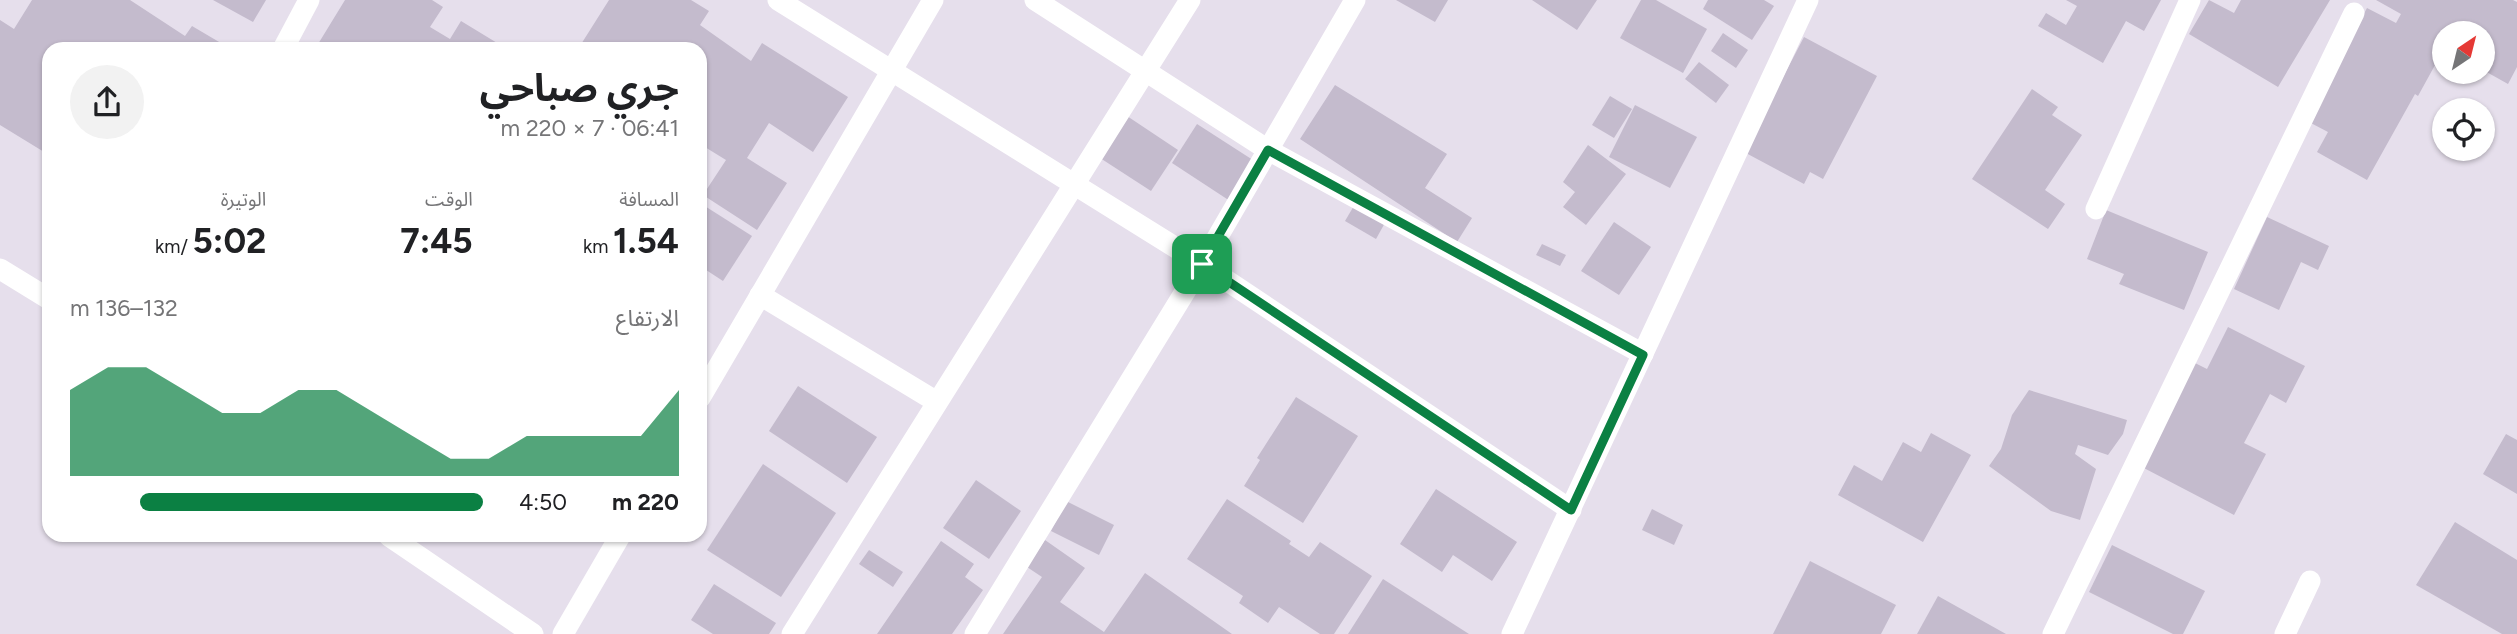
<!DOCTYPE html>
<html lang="ar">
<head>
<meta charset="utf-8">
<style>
  body { margin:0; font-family:Figtree,"Noto Sans Arabic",sans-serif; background:#f2f2f2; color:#202124; direction:rtl; height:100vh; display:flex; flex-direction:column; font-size:26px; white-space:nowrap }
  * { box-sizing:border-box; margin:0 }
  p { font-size:23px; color:#757577 }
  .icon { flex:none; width:38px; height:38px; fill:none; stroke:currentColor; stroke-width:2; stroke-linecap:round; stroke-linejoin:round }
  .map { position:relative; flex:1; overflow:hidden; direction:ltr }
  .details { position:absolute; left:42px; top:42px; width:665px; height:500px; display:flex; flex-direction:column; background:#fff; border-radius:21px; box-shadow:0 2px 5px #0004; direction:rtl }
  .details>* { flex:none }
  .needle { width:46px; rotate:35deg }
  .tools { position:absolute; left:2432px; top:21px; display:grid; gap:14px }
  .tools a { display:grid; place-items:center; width:63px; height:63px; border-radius:50%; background:#fff; box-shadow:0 2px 5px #0004; font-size:35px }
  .pin { position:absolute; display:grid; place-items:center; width:60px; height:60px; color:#fff; margin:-30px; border-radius:14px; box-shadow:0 4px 10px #0006 }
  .round { display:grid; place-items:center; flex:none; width:74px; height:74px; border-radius:37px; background:#f2f2f2 }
  .headline { display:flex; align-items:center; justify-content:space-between; height:119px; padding:0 28px }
  h1 { font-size:38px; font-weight:700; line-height:52px }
  .stats { display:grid; grid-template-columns:repeat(3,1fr); gap:10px; height:119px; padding:7px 28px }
  .stats div { display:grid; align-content:center }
  .stats b { font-size:35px; font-weight:700 }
  .stats small { font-size:19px; font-weight:400 }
  .stats p { font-size:19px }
  .chart { height:196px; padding:14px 28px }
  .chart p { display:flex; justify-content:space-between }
  .chart svg { width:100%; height:126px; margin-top:7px; fill:#0b8043; opacity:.7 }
  ul { padding:0 28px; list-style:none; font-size:23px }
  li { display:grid; grid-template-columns:112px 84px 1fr; align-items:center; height:52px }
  li i { height:18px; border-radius:9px; background:#0b8043 }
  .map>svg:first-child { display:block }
  .building { fill:#c4bbcd }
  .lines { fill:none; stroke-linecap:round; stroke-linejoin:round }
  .street { stroke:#fff; stroke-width:21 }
  .route-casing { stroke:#fff; stroke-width:14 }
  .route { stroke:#0b8043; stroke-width:9 }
</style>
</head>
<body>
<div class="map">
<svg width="2517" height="634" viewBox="0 0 2517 634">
  <rect width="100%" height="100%" fill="#e6dfec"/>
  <!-- building -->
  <g class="building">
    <path d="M 32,0 L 130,0 L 185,36 L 192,26 L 231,49 L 49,49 L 49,155 L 0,125 L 0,20 L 14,29 Z"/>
    <path d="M 213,0 L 266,0 L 253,22 Z"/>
    <path d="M 345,0 L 432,0 L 443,7 L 430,27 L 450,39 L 461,21 L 507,49 L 315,49 Z"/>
    <path d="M 609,0 L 691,0 L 709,11 L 700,25 L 751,61 L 762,43 L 848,97 L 813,152 L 769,123 L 747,158 L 787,183 L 757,230 L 703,195 L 726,160 L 700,144 L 700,49 L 578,49 Z"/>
    <path d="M 1396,0 L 1448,0 L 1435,22 Z"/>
    <path d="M 1532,0 L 1597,0 L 1577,30 Z"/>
    <path d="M 1641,0 L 1656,0 L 1707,29 L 1683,73 L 1620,38 Z"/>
    <path d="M 1708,0 L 1764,0 L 1774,6 L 1752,40 L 1703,9 Z"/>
    <path d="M 2066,0 L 2161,0 L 2144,31 L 2126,21 L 2103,63 L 2038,26 L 2046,13 L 2066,25 L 2077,6 Z"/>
    <path d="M 2209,0 L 2234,13 L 2241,0 L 2330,0 L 2278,87 L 2189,34 Z"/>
    <path d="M 2376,0 L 2513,0 L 2517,2 L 2517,67 L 2508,84 L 2483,70 L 2483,33 L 2445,33 L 2445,58 L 2440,56 L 2418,96 L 2415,94 L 2367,180 L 2317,152 L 2328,132 L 2307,121 L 2367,8 L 2396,23 L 2401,14 Z"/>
    <path d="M 1723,33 L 1748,50 L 1736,68 L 1711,51 Z"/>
    <path d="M 1804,37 L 1877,76 L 1823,179 L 1810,172 L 1804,184 L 1744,152 Z"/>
    <path d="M 1699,62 L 1729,85 L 1716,103 L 1685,79 Z"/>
    <path d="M 1335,85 L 1447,154 L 1425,188 L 1472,218 L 1457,242 L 1300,139 Z"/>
    <path d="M 2032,89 L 2058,107 L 2052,115 L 2082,135 L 2045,190 L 2065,204 L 2048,229 L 1972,179 Z"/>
    <path d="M 1610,96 L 1632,109 L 1614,138 L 1592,125 Z"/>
    <path d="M 1635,105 L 1697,137 L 1670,188 L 1609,157 Z"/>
    <path d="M 1124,114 L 1178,150 L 1151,191 L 1097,156 Z"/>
    <path d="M 1197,124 L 1256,162 L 1230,201 L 1172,163 Z"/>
    <path d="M 1588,145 L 1626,174 L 1586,225 L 1563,207 L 1575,192 L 1563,182 Z"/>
    <path d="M 700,203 L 752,236 L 723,281 L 700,266 Z"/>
    <path d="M 1355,204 L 1386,221 L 1376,239 L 1345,221 Z"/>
    <path d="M 2106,210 L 2208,252 L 2184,310 L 2119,284 L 2124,274 L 2087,259 Z"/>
    <path d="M 2267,217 L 2329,246 L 2318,270 L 2301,262 L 2279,310 L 2234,289 Z"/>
    <path d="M 1614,222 L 1651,247 L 1619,295 L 1581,271 Z"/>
    <path d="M 1542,244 L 1566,255 L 1560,266 L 1536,255 Z"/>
    <path d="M 2228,327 L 2305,366 L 2286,403 L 2270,394 L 2244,443 L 2266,454 L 2234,515 L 2140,466 L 2193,362 L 2207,369 Z"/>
    <path d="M 798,386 L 877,437 L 847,483 L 769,431 Z"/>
    <path d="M 2029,390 L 2127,420 L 2123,434 L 2108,455 L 2078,445 L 2075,454 L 2096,469 L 2080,520 L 2051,511 L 1989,466 L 2001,449 L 2012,415 Z"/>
    <path d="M 1296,397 L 1358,436 L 1303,523 L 1244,486 L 1260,460 L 1257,458 Z"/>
    <path d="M 1931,433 L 1971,455 L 1923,542 L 1838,495 L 1854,465 L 1882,481 L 1903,442 L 1921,452 Z"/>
    <path d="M 2506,434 L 2517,440 L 2517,494 L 2483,474 Z"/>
    <path d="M 763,464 L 836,513 L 781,597 L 707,550 Z"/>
    <path d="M 976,480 L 1021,511 L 989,559 L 943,528 Z"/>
    <path d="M 1436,489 L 1517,542 L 1492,581 L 1453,555 L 1442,572 L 1400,544 Z"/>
    <path d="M 1227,499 L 1291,541 L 1289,544 L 1309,557 L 1320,542 L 1372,576 L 1334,634 L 1320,634 L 1279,607 L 1268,623 L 1239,603 L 1243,596 L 1187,559 Z"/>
    <path d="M 1066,501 L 1114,525 L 1099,555 L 1051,531 Z"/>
    <path d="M 1652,509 L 1683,525 L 1674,545 L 1642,530 Z"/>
    <path d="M 2455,522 L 2517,560 L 2517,634 L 2502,634 L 2416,585 Z"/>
    <path d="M 1045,540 L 1085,568 L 1060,602 L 1104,632 L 1145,573 L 1232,634 L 1003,634 L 1042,577 L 1027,567 Z"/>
    <path d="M 941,541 L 974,564 L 965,577 L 983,590 L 952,634 L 877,634 Z"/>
    <path d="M 2112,545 L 2205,591 L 2183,634 L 2173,634 L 2089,592 Z"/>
    <path d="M 869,550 L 903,572 L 893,587 L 859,564 Z"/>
    <path d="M 1810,561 L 1896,605 L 1881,634 L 1773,634 Z"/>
    <path d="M 1383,579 L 1469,634 L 1348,634 Z"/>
    <path d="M 714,584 L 776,623 L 769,634 L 713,634 L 691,620 Z"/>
    <path d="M 1938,596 L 2006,634 L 1917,634 Z"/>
  </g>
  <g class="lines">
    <!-- street -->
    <g class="street">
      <path d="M 778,0 L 1202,264 L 1571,510"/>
      <path d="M 1035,0 L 1268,150 L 1643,354"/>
      <path d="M 283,49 L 309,0"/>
      <path d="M 2096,209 L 2190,0"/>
      <path d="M 0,269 L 49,299"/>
      <path d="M 760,295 L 937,402"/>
      <path d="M 700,398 L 933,0"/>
      <path d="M 389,536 L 533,634"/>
      <path d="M 563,634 L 620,536"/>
      <path d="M 792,634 L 1190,0"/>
      <path d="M 975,634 L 1202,264 L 1355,0"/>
      <path d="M 1512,634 L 1808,0"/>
      <path d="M 2053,634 L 2354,13"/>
      <path d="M 2285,634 L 2310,581"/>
    </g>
  </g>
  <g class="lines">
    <defs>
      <path id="route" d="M 1268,150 L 1643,355 L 1571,510 L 1202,264 Z"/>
    </defs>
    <!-- route casing -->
    <use href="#route" class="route-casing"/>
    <!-- route -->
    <use href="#route" class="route"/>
  </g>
</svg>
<div class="tools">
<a><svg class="needle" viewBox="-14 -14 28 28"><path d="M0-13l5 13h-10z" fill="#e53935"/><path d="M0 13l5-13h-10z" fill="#757577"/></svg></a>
<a><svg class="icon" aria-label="locate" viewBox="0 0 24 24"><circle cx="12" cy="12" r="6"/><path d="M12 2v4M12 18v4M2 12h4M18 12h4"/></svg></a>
</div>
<div class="pin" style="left:1202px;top:264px;background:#1e9e55"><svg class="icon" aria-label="arrive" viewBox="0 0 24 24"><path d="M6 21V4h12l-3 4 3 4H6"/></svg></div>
<section class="details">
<div class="headline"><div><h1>جري صباحي</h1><p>06:41 · 7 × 220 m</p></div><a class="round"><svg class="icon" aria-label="share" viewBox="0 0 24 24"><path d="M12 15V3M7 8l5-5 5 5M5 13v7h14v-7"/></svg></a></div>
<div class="stats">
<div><p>المسافة</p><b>1.54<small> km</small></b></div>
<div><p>الوقت</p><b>7:45</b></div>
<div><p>الوتيرة</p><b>5:02<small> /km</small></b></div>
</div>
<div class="chart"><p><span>الارتفاع</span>132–136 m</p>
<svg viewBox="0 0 160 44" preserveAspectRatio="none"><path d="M0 44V14L10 6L20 6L30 14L40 22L50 22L60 14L70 14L80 22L90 30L100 38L110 38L120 30L130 30L140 30L150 30L160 14V44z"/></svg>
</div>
<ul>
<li><b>220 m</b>4:50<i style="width:83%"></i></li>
</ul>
</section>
</div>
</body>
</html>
